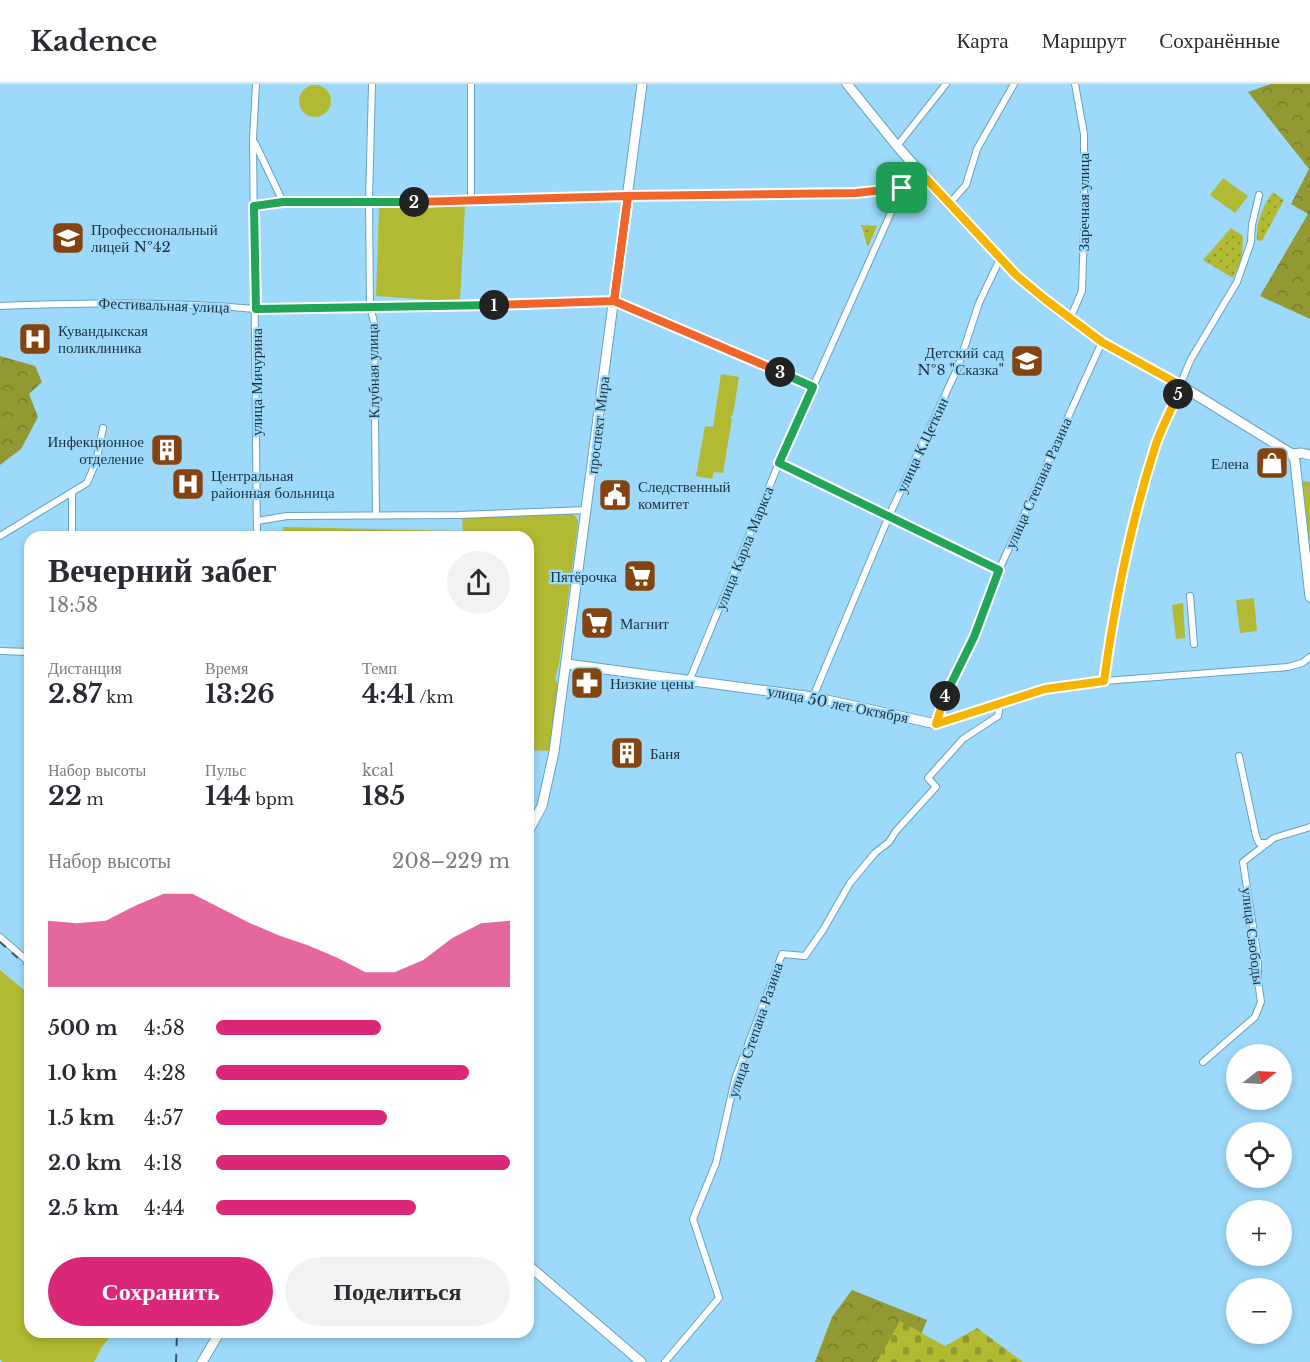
<!DOCTYPE html>
<html lang="ru">
<head>
<meta charset="utf-8">
<style>
  body { margin:0; font-family:"Libre Baskerville",serif; background:#f2f2f3; color:#2b2b33; height:100vh; display:flex; flex-direction:column; font-size:22px; white-space:nowrap }
  * { box-sizing:border-box; margin:0 }
  p { font-size:20px; color:#7c7c81 }
  .icon { flex:none; width:33px; height:33px; fill:none; stroke:currentColor; stroke-width:2; stroke-linecap:round; stroke-linejoin:round }
  .map { position:relative; flex:1; overflow:hidden }
  .panel { position:absolute; left:24px; top:447px; width:510px; height:807px; display:flex; flex-direction:column; background:#fff; border-radius:18px; box-shadow:0 3px 9px #0003 }
  .panel>* { flex:none }
  .needle { width:39px; rotate:72deg }
  .tools { position:absolute; left:1226px; top:960px; display:grid; gap:12px }
  .tools a { display:grid; place-items:center; width:66px; height:66px; border-radius:50%; background:#fff; box-shadow:0 3px 9px #0003; font-size:30px }
  .pin { position:absolute; display:grid; place-items:center; width:51px; height:51px; color:#fff; margin:-26px; border-radius:12px; box-shadow:0 3px 9px #0006 }
  .km { position:absolute; width:30px; height:30px; margin:-15px; border-radius:50%; background:#222; color:#fff; font-size:16px; line-height:30px; text-align:center }
  .round { display:grid; place-items:center; flex:none; width:63px; height:63px; border-radius:32px; background:#f2f2f3 }
  .head { display:flex; align-items:center; justify-content:space-between; height:102px; padding:0 24px }
  h1 { font-size:33px; font-weight:700; line-height:45px }
  .metrics { display:grid; grid-template-columns:repeat(3,1fr); gap:9px; height:102px; padding:6px 24px }
  .metrics div { display:grid; align-content:center }
  .metrics b { font-size:26px; font-weight:700 }
  .metrics small { font-size:16px; font-weight:400 }
  .metrics p { font-size:16px }
  .chart { height:168px; padding:12px 24px }
  .chart p { display:flex; justify-content:space-between }
  .chart svg { width:100%; height:108px; margin-top:6px; fill:#db2777; opacity:.7 }
  .button { display:flex; gap:12px; margin-top:auto; padding:12px 24px }
  .button a { flex:1; height:69px; border-radius:36px; background:#db2777; color:#fff; font-size:24px; font-weight:700; line-height:69px; text-align:center }
  .button a+a { background:#f2f2f3; color:#2b2b33 }
  ul { padding:0 24px; list-style:none; font-size:20px }
  li { display:grid; grid-template-columns:96px 72px 1fr; align-items:center; height:45px }
  li i { height:15px; border-radius:8px; background:#db2777 }
  header { display:flex; align-items:center; gap:36px; box-sizing:border-box; height:84px; padding:0 30px; background:#fff; border-bottom:2px solid #e1e1e2 }
  header strong { font-size:28px }
  nav { display:flex; gap:33px; margin-inline-start:auto; font-size:21px }
  .map>svg:first-child { display:block }
  .grass { fill:url(#grass-dots) }
  .forest { fill:url(#forest-crowns) }
  .cemetery { fill:url(#cemetery-stones) }
  .green { fill:#b2ba33 }
  .lines { fill:none; stroke-linecap:round; stroke-linejoin:round }
  .street-casing { stroke:#66a1c0; stroke-width:8 }
  .secondary-casing { stroke:#66a1c0; stroke-width:11 }
  .street { stroke:#fff; stroke-width:6 }
  .secondary { stroke:#fff; stroke-width:9 }
  .rail { stroke:#365566; stroke-width:2; stroke-dasharray:8 8; stroke-linecap:butt }
  .split-1-casing { stroke:#fff; stroke-width:12 }
  .split-2-casing { stroke:#fff; stroke-width:12 }
  .split-3-casing { stroke:#fff; stroke-width:12 }
  .split-4-casing { stroke:#fff; stroke-width:12 }
  .split-5-casing { stroke:#fff; stroke-width:12 }
  .split-6-casing { stroke:#fff; stroke-width:12 }
  .split-1 { stroke:#f0652b; stroke-width:8 }
  .split-2 { stroke:#22a559; stroke-width:8 }
  .split-3 { stroke:#f0652b; stroke-width:8 }
  .split-4 { stroke:#22a559; stroke-width:8 }
  .split-5 { stroke:#f5b400; stroke-width:8 }
  .split-6 { stroke:#f5b400; stroke-width:8 }
  .labels { text-anchor:middle; dominant-baseline:central; stroke-width:4.5; stroke-linejoin:round; paint-order:stroke }
  .street-label { font-size:15px; fill:#1a323f; stroke:#9dd9fa }
  .poi-label { font-size:15px; fill:#1a323f; stroke:#9dd9fa; text-anchor:start }
</style>
</head>
<body>
<header>
<strong>Kadence</strong>
<nav><a>Карта</a><a>Маршрут</a><a>Сохранённые</a></nav>
</header>
<div class="map">
<svg width="1310" height="1278" viewBox="0 0 1310 1278">
  <defs>
    <pattern id="grass-dots" width="8" height="8" patternUnits="userSpaceOnUse" patternTransform="scale(1.5)"><rect width="8" height="8" fill="#b2ba33"/><path d="M2 2h.1M6 6h.1" fill="none" stroke="#90982d" stroke-width="1.8" stroke-linecap="round"/></pattern>
    <pattern id="forest-crowns" width="20" height="18" patternUnits="userSpaceOnUse" patternTransform="scale(1.5)"><rect width="20" height="18" fill="#929933"/><path d="M2 6a3 3 0 1 1 6 0M12 15a3 3 0 1 1 6 0" fill="none" stroke="#767d2d"/></pattern>
    <pattern id="cemetery-stones" width="16" height="16" patternUnits="userSpaceOnUse" patternTransform="scale(1.5)"><rect width="16" height="16" fill="#b2ba33"/><path d="M2 7V4a2 2 0 0 1 4 0v3zM10 15v-3a2 2 0 0 1 4 0v3z" fill="#90982d"/></pattern>
  </defs>
  <rect width="100%" height="100%" fill="#9dd9fa"/>
  <!-- grass -->
  <g class="grass">
    <path d="M 1273,108 L 1284,116 L 1262,157 L 1257,156 C 1256,137 1262,124 1273,108 Z"/>
    <path d="M 861,141 L 877,142 L 868,163 Z"/>
    <path d="M 1231,144 L 1243,152 L 1242,174 L 1233,194 L 1203,176 Z"/>
  </g>
  <!-- forest -->
  <g class="forest">
    <path d="M 1271,0 L 1310,0 L 1310,235 L 1260,212 L 1308,130 L 1291,120 L 1309,85 L 1248,8 Z"/>
    <path d="M 0,272 L 35,282 L 42,298 L 29,310 L 38,333 L 21,365 L 0,381 Z"/>
    <path d="M 852,1206 L 927,1236 L 910,1278 L 815,1278 L 832,1233 Z"/>
  </g>
  <!-- cemetery -->
  <path class="cemetery" d="M 900,1237 L 945,1262 L 977,1244 L 1023,1278 L 877,1278 Z"/>
  <!-- green -->
  <g class="green">
    <circle cx="315" cy="17" r="16"/>
    <path d="M 1223,94 L 1248,112 L 1235,129 L 1210,111 Z"/>
    <path d="M 465,122 L 460,218 L 376,212 L 379,124 Z"/>
    <path d="M 721,290 L 739,293 L 733,330 L 730,334 L 732,335 L 723,389 L 714,388 L 712,395 L 696,392 L 705,342 L 713,343 Z"/>
    <path d="M 1302,397 L 1310,398 L 1310,461 Z"/>
    <path d="M 572,429 L 578,436 L 578,440 L 559,580 L 555,594 L 560,605 L 552,667 L 528,666 L 528,453 L 463,453 L 462,433 Z"/>
    <path d="M 283,443 L 457,447 L 457,453 L 283,453 Z"/>
    <path d="M 1254,514 L 1257,547 L 1240,549 L 1236,516 Z"/>
    <path d="M 1183,519 L 1185,554 L 1176,555 L 1172,521 Z"/>
    <path d="M 0,886 L 30,911 L 30,1248 L 114,1248 L 102,1263 L 94,1278 L 2,1278 L 0,1275 Z"/>
  </g>
  <g class="lines">
    <defs>
      <g id="street">
        <path d="M 256,0 L 253,55 L 257,453"/>
        <path d="M 372,0 L 369,117 L 370,223 L 374,238 L 376,431"/>
        <path d="M 255,59 L 283,118"/>
        <path d="M 897,62 L 946,0"/>
        <path d="M 1259,111 L 1252,141 L 1251,158 L 1237,198 L 1191,275 L 1156,358 L 1121,493 L 1104,597 L 1288,583 L 1302,579 L 1310,573"/>
        <path d="M 471,118 L 471,0"/>
        <path d="M 949,120 L 966,101 L 977,65 L 1014,0"/>
        <path d="M 254,122 L 283,118 L 471,118 L 629,112 L 856,109 L 902,104 L 919,88"/>
        <path d="M 0,222 C 85,219 170,217 256,225 L 614,217 L 813,303"/>
        <path d="M 1070,235 L 1082,207 L 1084,145 L 1084,50 L 1075,0"/>
        <path d="M 779,379 L 999,486"/>
        <path d="M 72,410 L 72,453"/>
        <path d="M 257,437 L 287,432 L 459,431 L 587,426"/>
        <path d="M 0,452 L 87,399 L 96,378 L 103,344"/>
        <path d="M 1190,512 L 1194,560"/>
        <path d="M 0,567 L 30,568"/>
        <path d="M 690,595 L 779,379 L 902,104"/>
        <path d="M 813,613 L 889,432 L 958,283 L 979,219 L 1000,175"/>
        <path d="M 936,640 L 945,613 L 974,553 L 999,486 L 1102,258"/>
        <path d="M 1239,672 L 1256,752 L 1259,759 L 1266,759"/>
        <path d="M 0,853 L 30,879"/>
        <path d="M 1203,978 L 1255,933 L 1261,918 L 1258,897 L 1258,875 L 1243,778 L 1274,754 L 1310,743"/>
        <path d="M 665,1278 L 719,1214 L 693,1135 L 716,1079 L 735,995 L 782,870 L 805,872 L 823,846 L 850,799 L 875,769 L 889,758 L 896,747 L 936,703 L 928,694 L 963,655 L 998,632 L 1000,621"/>
      </g>
      <g id="secondary">
        <path d="M 847,0 L 897,62 L 944,115 L 1016,191 L 1045,216 L 1102,258 L 1180,301 L 1292,370 L 1301,369 L 1310,371"/>
        <path d="M 1292,370 L 1295,377 L 1310,513"/>
        <path d="M 567,580 L 813,613 L 936,640 L 1045,605 L 1104,597"/>
        <path d="M 528,748 L 542,722 L 554,668 L 642,0"/>
        <path d="M 528,1181 L 641,1278"/>
        <path d="M 202,1278 L 220,1248"/>
      </g>
    </defs>
    <!-- street casing -->
    <use href="#street" class="street-casing"/>
    <!-- secondary casing -->
    <use href="#secondary" class="secondary-casing"/>
    <!-- street -->
    <use href="#street" class="street"/>
    <!-- secondary -->
    <use href="#secondary" class="secondary"/>
    <!-- rail -->
    <g class="rail">
      <path d="M 0,858 L 30,885"/>
      <path d="M 176,1278 L 177,1248"/>
    </g>
  </g>
  <g class="lines">
    <defs>
      <path id="split-1" d="M 494,221 L 614,217 L 628,112 L 856,109 L 902,104"/>
      <path id="split-2" d="M 414,118 L 283,118 L 254,122 L 256,225 L 494,221"/>
      <path id="split-3" d="M 414,118 L 628,112 L 614,217 L 780,288"/>
      <path id="split-4" d="M 780,288 L 813,303 L 779,379 L 999,486 L 974,553 L 945,612"/>
      <path id="split-5" d="M 945,612 L 936,640 L 1045,605 L 1104,597 C 1115,517 1131,437 1156,360 C 1162,343 1171,326 1178,310"/>
      <path id="split-6" d="M 902,104 L 920,88 L 1016,191 L 1046,216 L 1102,258 L 1180,301 L 1178,310"/>
    </defs>
    <!-- split-1 casing -->
    <use href="#split-1" class="split-1-casing"/>
    <!-- split-2 casing -->
    <use href="#split-2" class="split-2-casing"/>
    <!-- split-3 casing -->
    <use href="#split-3" class="split-3-casing"/>
    <!-- split-4 casing -->
    <use href="#split-4" class="split-4-casing"/>
    <!-- split-5 casing -->
    <use href="#split-5" class="split-5-casing"/>
    <!-- split-6 casing -->
    <use href="#split-6" class="split-6-casing"/>
    <!-- split-1 -->
    <use href="#split-1" class="split-1"/>
    <!-- split-2 -->
    <use href="#split-2" class="split-2"/>
    <!-- split-3 -->
    <use href="#split-3" class="split-3"/>
    <!-- split-4 -->
    <use href="#split-4" class="split-4"/>
    <!-- split-5 -->
    <use href="#split-5" class="split-5"/>
    <!-- split-6 -->
    <use href="#split-6" class="split-6"/>
  </g>
  <!-- icons -->
  <defs>
    <symbol id="school-square" viewBox="-11 -11 22 22"><rect x="-9" y="-9" width="18" height="18" rx="4" fill="#85430f" stroke="#9dd9fa"/><path d="M0-5L7-2L0 1L-7-2ZM-4 1L0 2.5L4 1V4Q0 6-4 4Z" fill="#fff"/></symbol>
    <symbol id="hospital-square" viewBox="-11 -11 22 22"><rect x="-9" y="-9" width="18" height="18" rx="4" fill="#85430f" stroke="#9dd9fa"/><path d="M-5-5h3v3.5h4V-5h3V5h-3V1.5h-4V5h-3Z" fill="#fff"/></symbol>
    <symbol id="building-square" viewBox="-11 -11 22 22"><rect x="-9" y="-9" width="18" height="18" rx="4" fill="#85430f" stroke="#9dd9fa"/><path d="M-4-6H4V6H1V3H-1V6H-4ZM-2.5-4.3h1.7v1.8h-1.7ZM.8-4.3h1.7v1.8H.8ZM-2.5-1h1.7V.8h-1.7ZM.8-1h1.7V.8H.8Z" fill="#fff"/></symbol>
    <symbol id="shop-square" viewBox="-11 -11 22 22"><rect x="-9" y="-9" width="18" height="18" rx="4" fill="#85430f" stroke="#9dd9fa"/><path d="M-5-2.5h2.3a2.7 3.5 0 0 1 5.4 0H5L5.5 6h-11ZM-1.5-2.5h3a1.5 2.3 0 0 0-3 0Z" fill="#fff"/></symbol>
    <symbol id="civic-square" viewBox="-11 -11 22 22"><rect x="-9" y="-9" width="18" height="18" rx="4" fill="#85430f" stroke="#9dd9fa"/><path d="M-.6-6.5H3V-4.5H.6V-3L4-1V1h2V6H-6V1h2V-1L-.6-3ZM-1.2 2.5V6h2.4V2.5Z" fill="#fff"/></symbol>
    <symbol id="supermarket-square" viewBox="-11 -11 22 22"><rect x="-9" y="-9" width="18" height="18" rx="4" fill="#85430f" stroke="#9dd9fa"/><path d="M-6-5.5h2.5l.6 2H6L4.5 2H-2.5L-4.4-4H-6ZM-1.5 3.2a1.3 1.3 0 1 0 .1 0ZM3 3.2a1.3 1.3 0 1 0 .1 0Z" fill="#fff"/></symbol>
    <symbol id="pharmacy-square" viewBox="-11 -11 22 22"><rect x="-9" y="-9" width="18" height="18" rx="4" fill="#85430f" stroke="#9dd9fa"/><path d="M-2-6h4v4h4v4h-4v4h-4v-4h-4v-4h4Z" fill="#fff"/></symbol>
  </defs>
  <g fill-rule="evenodd">
    <use href="#school-square" x="49" y="135" width="38" height="38"/>
    <use href="#hospital-square" x="16" y="236" width="38" height="38"/>
    <use href="#school-square" x="1008" y="258" width="38" height="38"/>
    <use href="#building-square" x="148" y="347" width="38" height="38"/>
    <use href="#shop-square" x="1253" y="360" width="38" height="38"/>
    <use href="#hospital-square" x="169" y="381" width="38" height="38"/>
    <use href="#civic-square" x="596" y="392" width="38" height="38"/>
    <use href="#supermarket-square" x="621" y="473" width="38" height="38"/>
    <use href="#supermarket-square" x="578" y="520" width="38" height="38"/>
    <use href="#pharmacy-square" x="568" y="580" width="38" height="38"/>
    <use href="#building-square" x="608" y="650" width="38" height="38"/>
  </g>
  <g class="labels">
    <!-- street labels -->
    <g class="street-label">
      <text transform="translate(1083 118) rotate(-90)">Заречная улица</text>
      <text transform="translate(164 221) rotate(2)">Фестивальная улица</text>
      <text transform="translate(373 287) rotate(-91)">Клубная улица</text>
      <text transform="translate(256 298) rotate(-90)">улица Мичурина</text>
      <text transform="translate(598 341) rotate(-83)">проспект Мира</text>
      <text transform="translate(922 361) rotate(-65)">улица К.Цеткин</text>
      <text transform="translate(1038 399) rotate(-66)">улица Степана Разина</text>
      <text transform="translate(744 464) rotate(-68)">улица Карла Маркса</text>
      <text transform="translate(838 620) rotate(11)">улица 50 лет Октября</text>
      <text transform="translate(1253 852) rotate(83)">улица Свободы</text>
      <text transform="translate(755 946) rotate(-71)">улица Степана Разина</text>
    </g>
    <!-- poi labels -->
    <g class="poi-label">
      <text x="91" y="145">Профессиональный<tspan x="91" dy="17">лицей №42</tspan></text>
      <text x="58" y="246">Кувандыкская<tspan x="58" dy="17">поликлиника</tspan></text>
      <text x="1004" y="268" text-anchor="end">Детский сад<tspan x="1004" dy="17">№8 "Сказка"</tspan></text>
      <text x="144" y="357" text-anchor="end">Инфекционное<tspan x="144" dy="17">отделение</tspan></text>
      <text x="1249" y="379" text-anchor="end">Елена</text>
      <text x="211" y="391">Центральная<tspan x="211" dy="17">районная больница</tspan></text>
      <text x="638" y="402">Следственный<tspan x="638" dy="17">комитет</tspan></text>
      <text x="617" y="492" text-anchor="end">Пятёрочка</text>
      <text x="620" y="539">Магнит</text>
      <text x="610" y="599">Низкие цены</text>
      <text x="650" y="669">Баня</text>
    </g>
  </g>
</svg>
<div class="tools">
<a><svg class="needle" viewBox="-14 -14 28 28"><path d="M0-13l5 13h-10z" fill="#e53935"/><path d="M0 13l5-13h-10z" fill="#7c7c81"/></svg></a>
<a><svg class="icon" aria-label="locate" viewBox="0 0 24 24"><circle cx="12" cy="12" r="6"/><path d="M12 2v4M12 18v4M2 12h4M18 12h4"/></svg></a>
<a>+</a>
<a>−</a>
</div>
<div class="pin" style="left:902px;top:104px;background:#1e9e55"><svg class="icon" aria-label="arrive" viewBox="0 0 24 24"><path d="M6 21V4h12l-3 4 3 4H6"/></svg></div>
<b class="km" style="left:494px;top:221px">1</b>
<b class="km" style="left:414px;top:118px">2</b>
<b class="km" style="left:780px;top:288px">3</b>
<b class="km" style="left:945px;top:612px">4</b>
<b class="km" style="left:1178px;top:310px">5</b>
<section class="panel">
<div class="head"><div><h1>Вечерний забег</h1><p>18:58</p></div><a class="round"><svg class="icon" aria-label="share" viewBox="0 0 24 24"><path d="M12 15V3M7 8l5-5 5 5M5 13v7h14v-7"/></svg></a></div>
<div class="metrics">
<div><p>Дистанция</p><b>2.87<small> km</small></b></div>
<div><p>Время</p><b>13:26</b></div>
<div><p>Темп</p><b>4:41<small> /km</small></b></div>
</div>
<div class="metrics">
<div><p>Набор высоты</p><b>22<small> m</small></b></div>
<div><p>Пульс</p><b>144<small> bpm</small></b></div>
<div><p>kcal</p><b>185</b></div>
</div>
<div class="chart"><p><span>Набор высоты</span>208–229 m</p>
<svg viewBox="0 0 160 44" preserveAspectRatio="none"><path d="M0 44V17L10 18L20 17L30 11L40 6L50 6L60 12L70 18L80 23L90 27L100 32L110 38L120 38L130 33L140 24L150 18L160 17V44z"/></svg>
</div>
<ul>
<li><b>500 m</b>4:58<i style="width:56%"></i></li>
<li><b>1.0 km</b>4:28<i style="width:86%"></i></li>
<li><b>1.5 km</b>4:57<i style="width:58%"></i></li>
<li><b>2.0 km</b>4:18<i style="width:100%"></i></li>
<li><b>2.5 km</b>4:44<i style="width:68%"></i></li>
</ul>
<div class="button"><a>Сохранить</a><a>Поделиться</a></div>
</section>
</div>
</body>
</html>
